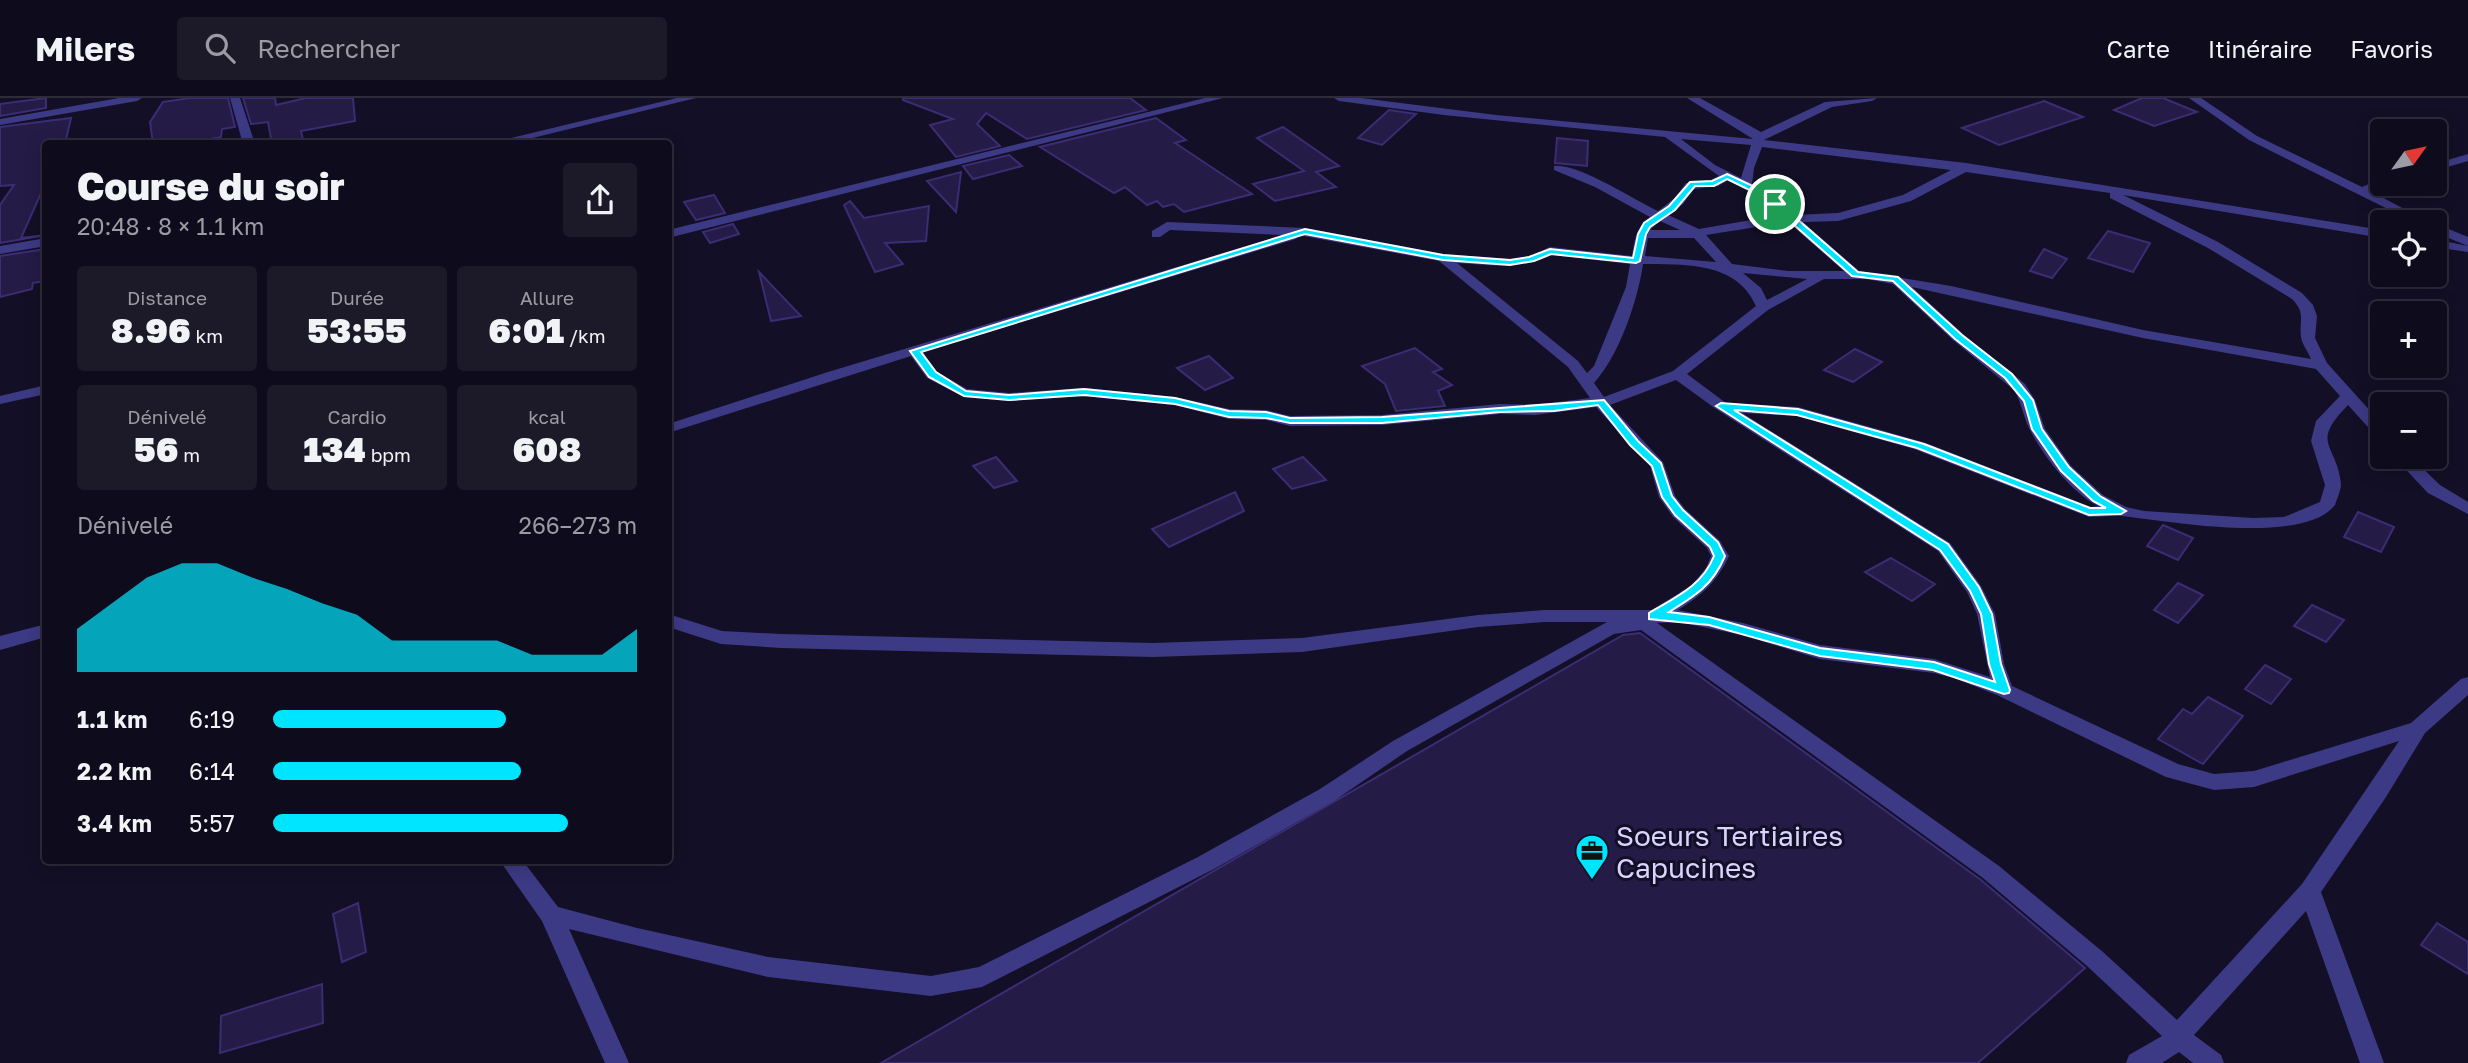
<!DOCTYPE html>
<html lang="fr">
<head>
<meta charset="utf-8">
<style>
  body { margin:0; font-family:"Golos Text",sans-serif; background:#1c1929; color:#f1f3f6; height:100vh; display:flex; flex-direction:column; font-size:26px; white-space:nowrap }
  * { box-sizing:border-box; margin:0 }
  p { font-size:23px; color:#9b9ba3 }
  .icon { flex:none; width:38px; height:38px; fill:none; stroke:currentColor; stroke-width:2; stroke-linecap:round; stroke-linejoin:round }
  .map { position:relative; flex:1; overflow:hidden }
  .panel { position:absolute; left:42px; top:42px; width:630px; height:724px; display:flex; flex-direction:column; background:#0e0b1c; border-radius:7px; box-shadow:0 4px 18px #0003,0 0 0 2px #2e2b3b }
  .panel>* { flex:none }
  .needle { width:46px; rotate:57deg }
  .buttons { position:absolute; left:2370px; top:21px; display:grid; gap:14px }
  .buttons a { display:grid; place-items:center; width:77px; height:77px; border-radius:7px; background:#0e0b1c; box-shadow:0 4px 18px #0003,0 0 0 2px #2e2b3b; font-size:35px }
  .pin { position:absolute; display:grid; place-items:center; width:60px; height:60px; color:#fff; margin:-30px; border:4px solid #fff; border-radius:50%; box-shadow:0 2px 7px #0007 }
  .round { display:grid; place-items:center; flex:none; width:74px; height:74px; border-radius:7px; background:#1c1929 }
  .head { display:flex; align-items:center; justify-content:space-between; height:119px; padding:0 35px }
  h1 { font-size:38px; font-weight:800; line-height:52px }
  .figures { display:grid; grid-template-columns:repeat(3,1fr); gap:10px; height:119px; padding:7px 35px }
  .figures div { display:grid; align-content:center; border-radius:7px; background:#1c1929; text-align:center }
  .figures b { font-size:35px; font-weight:800 }
  .figures small { font-size:19px; font-weight:400 }
  .figures p { font-size:19px }
  .chart { height:196px; padding:14px 35px }
  .chart p { display:flex; justify-content:space-between }
  .chart svg { width:100%; height:126px; margin-top:7px; fill:#00e5ff; opacity:.7 }
  ul { padding:0 35px; list-style:none; font-size:23px }
  li { display:grid; grid-template-columns:112px 84px 1fr; align-items:center; height:52px }
  li i { height:18px; border-radius:9px; background:#00e5ff }
  header { display:flex; align-items:center; gap:42px; box-sizing:border-box; height:98px; padding:0 35px; background:#0e0b1c; border-bottom:2px solid #2e2b3b }
  header strong { font-size:33px }
  nav { display:flex; gap:38px; margin-inline-start:auto; font-size:24px }
  .search { width:490px; height:63px; background:#1c1929; display:flex; align-items:center; gap:18px; box-sizing:border-box; padding:0 24px; border-radius:7px; color:#9b9ba3; font-size:26px }
  .map>svg:first-child { display:block }
  .building { fill:#241b47; stroke:#3b2d73; stroke-width:2 }
  .lines { fill:none; stroke-linecap:round; stroke-linejoin:round }
  .minor { fill:#3d3a85; fill-rule:evenodd }
  .route { fill:#00e5ff; stroke:#fff; stroke-width:2; fill-rule:evenodd }
  .labels { text-anchor:middle; dominant-baseline:central; stroke-width:6; stroke-linejoin:round; paint-order:stroke }
  .near-poi-label { font-size:28px; fill:#d9d4ff; stroke:#130f26; text-anchor:start }
</style>
</head>
<body>
<header>
<strong>Milers</strong>
<div class="search"><svg class="icon" aria-label="search" viewBox="0 0 24 24"><circle cx="10" cy="10" r="6"/><path d="M15 15l6 6"/></svg>Rechercher</div>
<nav><a>Carte</a><a>Itinéraire</a><a>Favoris</a></nav>
</header>
<div class="map">
<svg width="2468" height="965" viewBox="0 0 2468 965">
  <rect width="100%" height="100%" fill="#130f26"/>
  <!-- building -->
  <g class="building">
    <path d="M 46,0 L 46,10 L 0,18 L 0,6 Z"/>
    <path d="M 190,0 L 228,0 L 235,29 L 222,31 L 221,39 L 185,46 L 153,46 L 150,24 L 163,4 Z"/>
    <path d="M 243,0 L 275,0 L 276,7 L 306,0 L 353,0 L 355,23 L 301,33 L 304,46 L 272,46 L 268,24 L 251,26 Z"/>
    <path d="M 903,0 L 1130,0 L 1146,12 L 1027,41 L 986,15 L 977,26 L 1000,48 L 956,59 L 930,27 L 953,21 L 903,2 Z"/>
    <path d="M 2142,0 L 2163,0 L 2197,14 L 2154,28 L 2114,12 Z"/>
    <path d="M 2044,3 L 2083,19 L 1999,47 L 1962,30 Z"/>
    <path d="M 1389,12 L 1416,16 L 1382,47 L 1358,40 Z"/>
    <path d="M 71,20 L 65,46 L 46,46 L 46,84 L 21,140 L 46,137 L 0,145 L 0,107 L 14,87 L 0,88 L 0,29 Z"/>
    <path d="M 1156,20 L 1186,42 L 1175,45 L 1252,96 L 1184,114 L 1174,106 L 1163,109 L 1157,103 L 1147,107 L 1125,89 L 1114,95 L 1040,49 Z"/>
    <path d="M 1283,29 L 1339,68 L 1316,74 L 1336,89 L 1275,103 L 1253,86 L 1304,73 L 1257,40 Z"/>
    <path d="M 1557,40 L 1588,43 L 1587,68 L 1555,65 Z"/>
    <path d="M 1009,57 L 1022,68 L 973,81 L 963,68 Z"/>
    <path d="M 961,74 L 956,114 L 927,83 Z"/>
    <path d="M 714,97 L 725,115 L 696,122 L 684,104 Z"/>
    <path d="M 850,103 L 864,120 L 929,108 L 926,143 L 885,145 L 903,166 L 875,174 L 844,107 Z"/>
    <path d="M 733,126 L 739,136 L 710,145 L 703,134 Z"/>
    <path d="M 2108,133 L 2150,145 L 2133,174 L 2088,160 Z"/>
    <path d="M 46,151 L 46,183 L 33,185 L 32,191 L 0,199 L 0,158 Z"/>
    <path d="M 2044,151 L 2067,161 L 2052,180 L 2030,173 Z"/>
    <path d="M 759,174 L 801,218 L 771,223 Z"/>
    <path d="M 1415,250 L 1442,271 L 1433,274 L 1452,287 L 1438,293 L 1445,308 L 1396,313 L 1385,286 L 1362,268 Z"/>
    <path d="M 1855,251 L 1882,264 L 1853,284 L 1824,272 Z"/>
    <path d="M 1209,258 L 1233,280 L 1205,292 L 1177,270 Z"/>
    <path d="M 996,359 L 1017,383 L 994,390 L 973,368 Z"/>
    <path d="M 1303,359 L 1326,382 L 1292,391 L 1273,371 Z"/>
    <path d="M 1235,394 L 1244,413 L 1169,449 L 1152,431 Z"/>
    <path d="M 2358,414 L 2394,429 L 2381,454 L 2344,439 Z"/>
    <path d="M 2163,427 L 2193,440 L 2178,462 L 2147,448 Z"/>
    <path d="M 1891,460 L 1935,486 L 1912,503 L 1865,474 Z"/>
    <path d="M 2178,485 L 2203,497 L 2178,525 L 2154,512 Z"/>
    <path d="M 2312,507 L 2344,522 L 2326,544 L 2294,528 Z"/>
    <path d="M 1640,535 L 1981,782 L 2085,870 L 1978,965 L 881,965 L 1623,537 Z"/>
    <path d="M 2265,567 L 2291,581 L 2271,606 L 2245,591 Z"/>
    <path d="M 2208,599 L 2243,618 L 2203,666 L 2158,641 L 2183,611 L 2192,616 Z"/>
    <path d="M 358,805 L 366,854 L 342,864 L 333,816 Z"/>
    <path d="M 2437,825 L 2468,844 L 2468,876 L 2421,847 Z"/>
    <path d="M 322,886 L 323,925 L 220,955 L 221,918 Z"/>
  </g>
  <g class="lines">
    <!-- minor -->
    <g class="minor">
      <path d="M 119,0 L 142,0 L 137,3 L 0,27 L 0,21 Z"/>
      <path d="M 230,0 L 240,0 L 255,46 L 243,46 Z"/>
      <path d="M 677,0 L 696,0 L 508,46 L 486,46 Z"/>
      <path d="M 1205,0 L 1223,0 L 668,140 L 668,132 Z"/>
      <path d="M 1334,0 L 1361,0 L 1496,17 L 1753,41 L 1687,0 L 1700,0 L 1761,34 L 1825,4 L 1877,0 L 1872,3 L 1832,9 L 1764,42 L 1966,65 L 2382,132 L 2382,140 L 2123,97 L 2218,144 L 2302,195 L 2313,207 L 2317,218 L 2315,240 L 2327,265 L 2382,326 L 2382,341 L 2377,339 L 2348,307 C 2309,347 2337,345 2341,386 C 2341,392 2337,401 2335,407 C 2303,448 2168,423 2121,418 C 2111,417 2099,419 2089,419 L 1914,351 L 1797,318 L 1742,315 L 1950,445 L 1981,488 L 1995,516 L 2004,566 L 2012,588 L 2178,666 L 2214,676 L 2254,673 L 2411,625 L 2461,581 L 2468,579 L 2468,597 L 2425,635 L 2386,699 L 2321,794 L 2384,965 L 2360,965 L 2306,813 L 2194,937 L 2221,957 L 2224,965 L 2193,965 L 2179,954 L 2162,965 L 2126,965 L 2129,957 L 2162,938 L 2087,868 L 1983,780 L 1641,532 L 1614,536 L 1407,653 L 1334,703 L 1214,771 L 982,889 L 931,898 L 768,879 L 569,831 L 629,965 L 605,965 L 542,823 L 500,763 L 523,763 L 558,809 L 637,830 L 768,859 L 931,878 L 979,869 L 1198,759 L 1320,691 L 1393,643 L 1607,524 L 1545,524 L 1478,529 L 1302,554 L 1153,559 L 781,550 L 721,546 L 668,529 L 668,516 L 722,533 L 781,536 L 1153,545 L 1302,540 L 1478,517 L 1545,512 L 1652,512 L 1692,487 L 1706,470 L 1711,458 L 1707,450 L 1673,419 L 1659,399 L 1650,368 L 1596,309 L 1535,317 L 1500,316 L 1382,327 L 1290,328 L 1266,322 L 1229,321 L 1175,307 L 1084,298 L 1009,303 L 964,299 L 927,280 L 911,258 L 668,335 L 668,326 L 828,274 L 1283,137 L 1170,132 L 1160,139 L 1152,139 L 1152,133 L 1167,124 L 1305,130 L 1443,156 L 1510,161 L 1528,159 L 1550,149 L 1632,158 C 1635,141 1636,129 1650,119 L 1595,89 L 1554,72 L 1554,68 C 1578,65 1634,102 1658,113 L 1675,100 L 1686,85 L 1711,82 L 1719,78 L 1665,39 L 1444,17 L 1339,3 ZM 1681,41 L 1751,47 L 1741,80 L 1715,67 ZM 1762,49 L 1951,72 L 1903,97 L 1838,115 L 1794,117 L 1767,93 L 1752,86 L 1754,70 ZM 1966,74 L 2110,95 L 2110,100 L 2208,150 L 2292,201 C 2306,215 2299,222 2301,239 C 2302,246 2308,254 2311,261 L 2143,232 L 1951,188 L 1859,173 L 1803,124 L 1838,123 L 1911,103 ZM 1728,82 L 1759,99 L 1780,117 L 1699,131 L 1668,117 L 1683,106 L 1694,91 L 1718,88 ZM 1660,123 L 1680,132 L 1650,132 ZM 1788,124 L 1844,173 L 1788,173 L 1732,166 L 1706,137 ZM 1298,137 L 1439,163 L 1568,269 L 1590,300 L 1535,307 L 1500,306 L 1382,317 L 1290,318 L 1266,312 L 1229,311 L 1175,299 L 1084,290 L 1009,295 L 967,291 L 937,274 L 923,254 L 1296,141 ZM 1648,140 L 1694,140 L 1716,164 L 1645,158 ZM 1552,157 L 1630,166 L 1626,189 L 1594,268 L 1587,275 L 1578,263 L 1457,165 C 1491,167 1520,172 1552,157 ZM 1643,166 C 1685,167 1736,163 1756,208 L 1673,273 L 1604,299 L 1594,285 C 1619,258 1638,202 1643,166 ZM 1743,175 L 1807,181 L 1767,202 L 1761,190 ZM 1824,181 L 1867,181 L 1893,186 L 1953,242 L 2014,292 C 2022,305 2023,319 2030,332 C 2044,359 2071,394 2098,408 L 2091,409 L 1926,345 L 1877,331 L 1798,309 L 1726,305 L 1687,276 L 1768,212 ZM 1912,189 L 2143,240 L 2316,271 L 2340,298 L 2316,323 L 2311,343 L 2325,387 L 2320,404 L 2284,419 L 2253,420 L 2144,413 L 2126,409 L 2103,397 L 2071,368 L 2045,331 L 2035,302 L 2025,286 L 1963,236 ZM 1676,282 L 1716,311 L 1938,453 L 1967,494 L 1977,516 L 1990,579 L 1934,561 L 1820,547 L 1743,525 L 1678,512 C 1702,497 1717,484 1729,458 L 1720,443 L 1685,411 L 1675,398 L 1663,364 L 1610,307 ZM 1678,524 L 1742,537 L 1820,561 L 1934,575 L 1954,580 L 1997,597 L 2166,679 L 2214,692 L 2254,689 L 2399,643 L 2302,786 L 2177,922 L 2103,854 L 1999,768 L 1657,525 Z"/>
      <path d="M 2189,0 L 2201,0 L 2257,38 L 2362,89 L 2382,80 L 2382,86 L 2386,87 L 2372,94 L 2429,124 L 2414,124 L 2249,42 Z"/>
      <path d="M 2468,56 L 2468,63 L 2434,73 L 2434,66 Z"/>
      <path d="M 2434,125 L 2468,139 L 2468,148 L 2434,134 Z"/>
      <path d="M 46,140 L 46,148 L 0,156 L 0,148 Z"/>
      <path d="M 2434,141 L 2468,148 L 2468,154 L 2434,149 Z"/>
      <path d="M 46,287 L 46,296 L 0,306 L 0,298 Z"/>
      <path d="M 2394,359 L 2411,359 L 2440,387 L 2468,404 L 2468,416 L 2428,395 Z"/>
      <path d="M 46,526 L 46,539 L 0,552 L 0,538 Z"/>
    </g>
  </g>
  <!-- route -->
  <path class="route" d="M 1727,76 L 1766,94 L 1858,174 L 1898,179 L 1962,237 L 2012,276 L 2033,302 L 2042,331 L 2069,369 L 2100,398 L 2126,413 L 2121,416 L 2089,417 L 1917,350 L 1797,317 L 1734,312 L 1948,446 L 1979,489 L 1992,516 L 2001,566 L 2010,592 L 2009,595 L 2004,596 L 1933,572 L 1820,558 L 1709,527 L 1649,521 L 1649,515 C 1676,499 1702,488 1714,458 L 1710,449 L 1675,417 L 1662,399 L 1652,368 L 1630,347 L 1598,307 L 1554,313 L 1500,314 L 1382,325 L 1290,325 L 1266,320 L 1229,319 L 1175,306 L 1084,297 L 1009,302 L 964,298 L 929,279 L 910,253 L 1305,131 L 1443,157 L 1510,162 L 1529,159 L 1550,151 L 1633,160 L 1638,136 L 1644,125 L 1669,108 L 1690,84 L 1712,83 ZM 1727,81 L 1760,97 L 1852,178 L 1893,183 L 1955,241 L 2005,280 L 2024,303 L 2032,331 L 2061,373 L 2093,403 L 2106,410 L 2090,410 L 1924,346 L 1798,311 L 1721,305 L 1716,308 L 1940,452 L 1970,493 L 1981,516 L 1989,566 L 1995,584 L 1934,564 L 1820,550 L 1709,519 L 1669,514 C 1695,498 1713,487 1725,458 L 1718,444 L 1683,412 L 1672,398 L 1661,365 L 1638,343 L 1604,302 L 1382,319 L 1290,320 L 1266,314 L 1229,313 L 1175,300 L 1084,291 L 1009,297 L 966,293 L 936,274 L 921,254 L 1305,136 L 1443,162 L 1510,167 L 1534,163 L 1551,156 L 1636,165 L 1640,163 L 1646,136 L 1650,129 L 1675,112 L 1695,88 L 1714,88 Z"/>
  <!-- icons -->
  <defs>
    <symbol id="office-pin" viewBox="-11 -11 22 30"><path d="M0 17L-7.5 6A9.5 9.5 0 1 1 7.5 6Z" fill="#00e5ff" stroke="#130f26"/><path d="M-6-3h4V-5.5h4V-3h4V5H-6ZM-1-4.5V-3h2v-1.5ZM-6 0V1H6V0Z" fill="#111"/></symbol>
  </defs>
  <g fill-rule="evenodd">
    <use href="#office-pin" x="1573" y="734" width="38" height="52"/>
  </g>
  <g class="labels">
    <!-- near-poi labels -->
    <g class="near-poi-label">
      <text x="1616" y="737">Soeurs Tertiaires<tspan x="1616" dy="32">Capucines</tspan></text>
    </g>
  </g>
</svg>
<div class="buttons">
<a><svg class="needle" viewBox="-14 -14 28 28"><path d="M0-13l5 13h-10z" fill="#e53935"/><path d="M0 13l5-13h-10z" fill="#9b9ba3"/></svg></a>
<a><svg class="icon" aria-label="locate" viewBox="0 0 24 24"><circle cx="12" cy="12" r="6"/><path d="M12 2v4M12 18v4M2 12h4M18 12h4"/></svg></a>
<a>+</a>
<a>−</a>
</div>
<div class="pin" style="left:1775px;top:106px;background:#1e9e55"><svg class="icon" aria-label="arrive" viewBox="0 0 24 24"><path d="M6 21V4h12l-3 4 3 4H6"/></svg></div>
<section class="panel">
<div class="head"><div><h1>Course du soir</h1><p>20:48 · 8 × 1.1 km</p></div><a class="round"><svg class="icon" aria-label="share" viewBox="0 0 24 24"><path d="M12 15V3M7 8l5-5 5 5M5 13v7h14v-7"/></svg></a></div>
<div class="figures">
<div><p>Distance</p><b>8.96<small> km</small></b></div>
<div><p>Durée</p><b>53:55</b></div>
<div><p>Allure</p><b>6:01<small> /km</small></b></div>
</div>
<div class="figures">
<div><p>Dénivelé</p><b>56<small> m</small></b></div>
<div><p>Cardio</p><b>134<small> bpm</small></b></div>
<div><p>kcal</p><b>608</b></div>
</div>
<div class="chart"><p><span>Dénivelé</span>266–273 m</p>
<svg viewBox="0 0 160 44" preserveAspectRatio="none"><path d="M0 44V29L10 20L20 11L30 6L40 6L50 11L60 15L70 20L80 24L90 33L100 33L110 33L120 33L130 38L140 38L150 38L160 29V44z"/></svg>
</div>
<ul>
<li><b>1.1 km</b>6:19<i style="width:64%"></i></li>
<li><b>2.2 km</b>6:14<i style="width:68%"></i></li>
<li><b>3.4 km</b>5:57<i style="width:81%"></i></li>
</ul>
</section>
</div>
</body>
</html>
